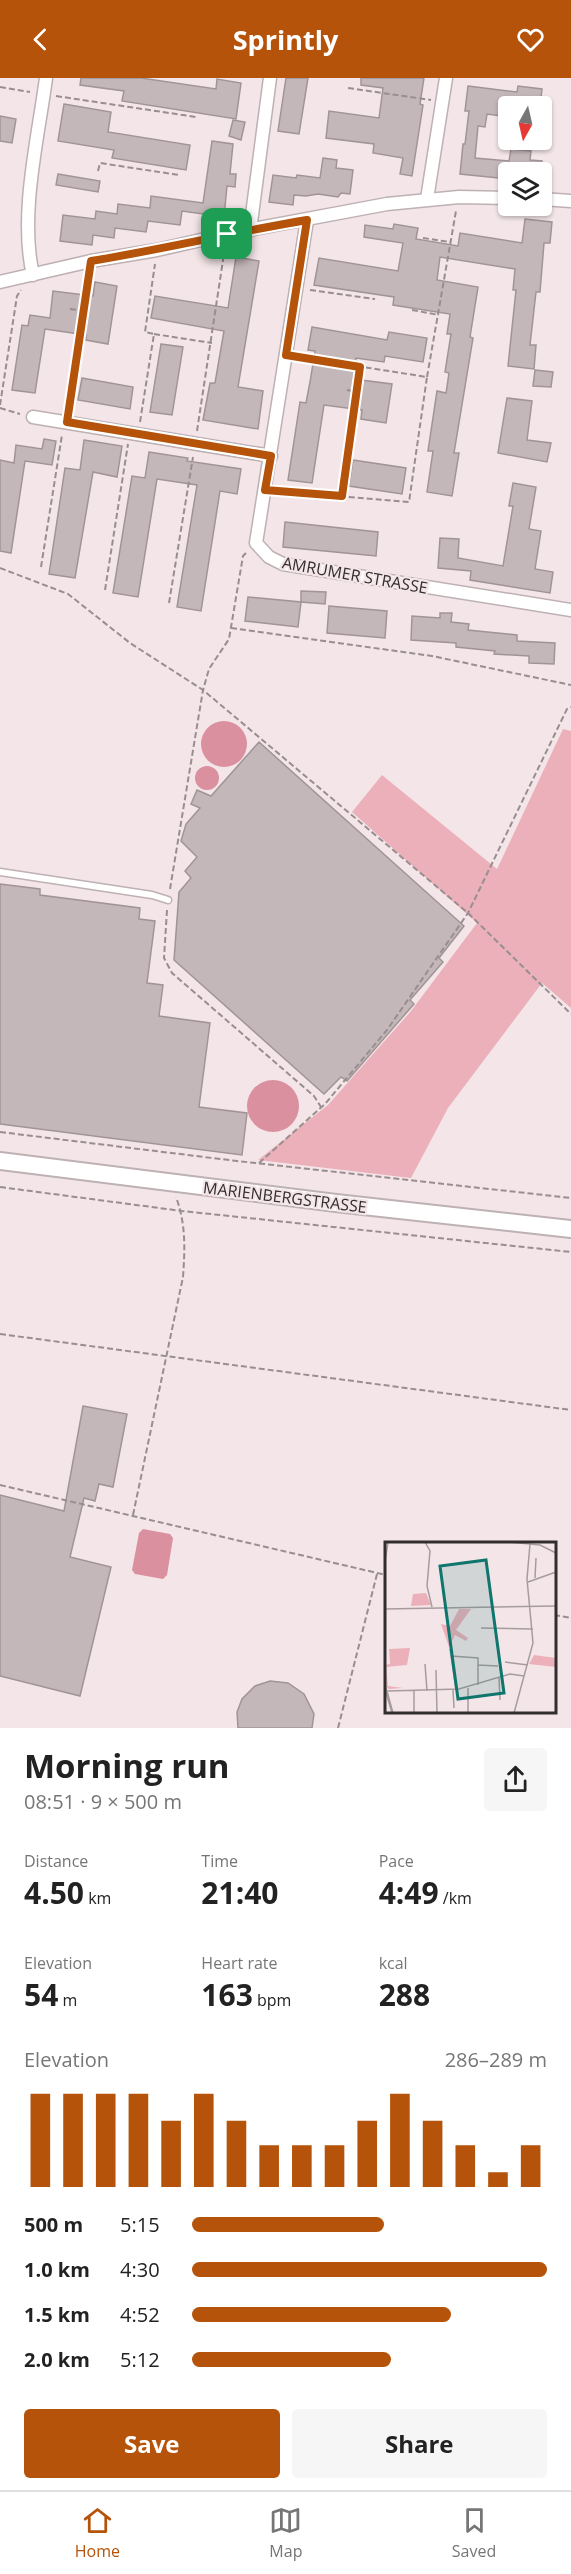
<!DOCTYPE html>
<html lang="en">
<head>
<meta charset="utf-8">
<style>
  body { margin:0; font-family:"Open Sans",sans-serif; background:#f6f6f6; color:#222; height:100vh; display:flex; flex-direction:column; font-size:22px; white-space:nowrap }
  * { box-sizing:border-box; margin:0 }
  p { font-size:20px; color:#767676 }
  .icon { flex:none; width:33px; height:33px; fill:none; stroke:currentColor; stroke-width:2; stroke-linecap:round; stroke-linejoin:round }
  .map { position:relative; height:1650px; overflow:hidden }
  .details { display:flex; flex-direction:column; background:#fff; flex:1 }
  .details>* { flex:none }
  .needle { width:39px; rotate:188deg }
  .buttons { position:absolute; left:498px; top:18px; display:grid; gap:12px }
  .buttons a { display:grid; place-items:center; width:54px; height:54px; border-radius:6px; background:#fff; box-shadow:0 2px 4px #0004; font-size:30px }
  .pin { position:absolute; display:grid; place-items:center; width:51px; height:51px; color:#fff; margin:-26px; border-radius:12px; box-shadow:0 3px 9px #0006 }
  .round { display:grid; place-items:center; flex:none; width:63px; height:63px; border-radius:6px; background:#f6f6f6 }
  .headline { display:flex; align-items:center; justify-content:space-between; height:102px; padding:0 24px }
  h1 { font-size:33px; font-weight:700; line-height:45px }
  .figures { display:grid; grid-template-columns:repeat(3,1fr); gap:9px; height:102px; padding:6px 24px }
  .figures div { display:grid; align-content:center }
  .figures b { font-size:30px; font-weight:700 }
  .figures small { font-size:16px; font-weight:400 }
  .figures p { font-size:16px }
  .chart { height:168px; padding:12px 24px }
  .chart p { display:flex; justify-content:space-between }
  .chart svg { width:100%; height:108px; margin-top:6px; stroke:#b45309; stroke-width:6 }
  .primary-button { display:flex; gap:12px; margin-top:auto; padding:12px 24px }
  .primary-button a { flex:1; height:69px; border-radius:6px; background:#b45309; color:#fff; font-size:24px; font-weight:700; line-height:69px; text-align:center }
  .primary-button a+a { background:#f6f6f6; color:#222 }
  ul { padding:0 24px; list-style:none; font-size:20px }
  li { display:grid; grid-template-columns:96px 72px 1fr; align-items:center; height:45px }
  li i { height:15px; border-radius:8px; background:#b45309 }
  header { display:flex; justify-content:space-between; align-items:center; height:78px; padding:0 24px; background:#b45309; color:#fff; font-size:27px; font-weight:700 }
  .dock { display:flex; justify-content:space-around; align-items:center; height:84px; border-top:2px solid #e0e0e0; background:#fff; font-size:16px; color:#767676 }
  .dock a { display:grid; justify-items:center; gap:3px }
  .dock .active { color:#b45309 }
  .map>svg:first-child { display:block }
  .green { fill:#ecb0bb }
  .water { fill:#da909f }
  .building { fill:#c4b7b9; stroke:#a19497; stroke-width:1.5 }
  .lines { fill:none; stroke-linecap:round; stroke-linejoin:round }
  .lane-casing { stroke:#beb1b3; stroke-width:9 }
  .street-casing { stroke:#beb1b3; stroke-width:15 }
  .secondary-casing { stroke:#beb1b3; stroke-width:20 }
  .path { stroke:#988e90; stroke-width:2; stroke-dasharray:6 3; stroke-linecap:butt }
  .lane { stroke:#fff; stroke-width:6 }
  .street { stroke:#fff; stroke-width:12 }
  .secondary { stroke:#fff; stroke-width:16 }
  .route-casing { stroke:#fff; stroke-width:12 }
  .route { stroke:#b45309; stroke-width:8 }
  .labels { text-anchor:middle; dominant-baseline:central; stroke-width:4.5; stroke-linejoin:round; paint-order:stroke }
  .street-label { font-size:16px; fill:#322d2e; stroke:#f4e6e8 }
  .inset-road { fill:none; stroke:#a69c9e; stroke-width:1.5 }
  .view { fill:#0f766e; fill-opacity:0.15; stroke:#0f766e; stroke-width:3 }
  .inset-edge { fill:none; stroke:#322d2e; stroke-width:3 }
</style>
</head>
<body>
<header><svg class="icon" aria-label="back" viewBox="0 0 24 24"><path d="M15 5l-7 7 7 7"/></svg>Sprintly<svg class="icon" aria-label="heart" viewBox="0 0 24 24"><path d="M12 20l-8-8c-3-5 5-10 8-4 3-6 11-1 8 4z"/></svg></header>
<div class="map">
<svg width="571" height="1650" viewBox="0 0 571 1650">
  <rect width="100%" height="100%" fill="#f4e6e8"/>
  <!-- green -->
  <path class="green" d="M 563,651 L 571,653 L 571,930 L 542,905 L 448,1030 L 411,1100 L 258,1082 L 328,1027 L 411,933 L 477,845 L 352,734 L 382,697 L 497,791 Z"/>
  <!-- water -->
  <g class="water">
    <circle cx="224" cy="666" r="23"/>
    <circle cx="207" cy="700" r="12"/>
    <circle cx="273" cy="1028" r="26"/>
    <path d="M 143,1451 L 170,1456 L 173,1460 L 167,1497 L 163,1501 L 135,1496 L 132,1492 L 139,1455 Z"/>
  </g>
  <!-- building -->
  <g class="building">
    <path d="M 81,0 L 141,0 L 216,11 L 217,1 L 241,5 L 236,41 L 122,23 L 124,13 L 80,7 Z"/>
    <path d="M 286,0 L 308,0 L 299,56 L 278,53 Z"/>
    <path d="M 361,0 L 424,0 L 420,26 L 423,27 L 412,98 L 400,96 L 403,80 L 373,75 L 374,66 L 326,60 L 329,33 L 379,40 L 383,10 L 361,7 Z"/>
    <path d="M 468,8 L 517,14 L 518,8 L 542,11 L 540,28 L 502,28 L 501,38 L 487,36 L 485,49 L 478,48 L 475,80 L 509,83 L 511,71 L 531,73 L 530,82 L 542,83 L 541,94 L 508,94 L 508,101 L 460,96 L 463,66 L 465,66 L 469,33 L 465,33 Z"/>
    <path d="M 64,26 L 111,34 L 108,54 L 190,67 L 186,92 L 112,80 L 114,72 L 58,63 Z"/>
    <path d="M 0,38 L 16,41 L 12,65 L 0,63 Z"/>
    <path d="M 233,42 L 245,44 L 241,62 L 229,58 Z"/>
    <path d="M 212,63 L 233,66 L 230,96 L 236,96 L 235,109 L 227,108 L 224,139 L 182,133 L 180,147 L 148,143 L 146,154 L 115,150 L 114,160 L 93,157 L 92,167 L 60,163 L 63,137 L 95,141 L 96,133 L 117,136 L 118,126 L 150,130 L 151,118 L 203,125 Z"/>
    <path d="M 323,80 L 337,82 L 336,90 L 353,92 L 350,116 L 341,115 L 338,119 L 318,116 L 306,118 L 294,117 L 293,127 L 269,124 L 273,97 L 296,100 L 297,97 L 320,100 Z"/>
    <path d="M 58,96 L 100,103 L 98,114 L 56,107 Z"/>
    <path d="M 525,141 L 552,144 L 550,165 L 544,165 L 540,214 L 536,214 L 530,267 L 536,267 L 534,291 L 508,288 L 516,212 L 513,212 L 515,191 L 440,179 L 437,202 L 478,209 L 470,259 L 473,260 L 454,375 L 459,375 L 452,418 L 427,414 L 433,373 L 428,373 L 437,313 L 446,315 L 449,295 L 445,294 L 451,256 L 447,256 L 450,236 L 393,227 L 394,219 L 314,207 L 319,180 L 398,193 L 403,165 L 364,159 L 365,147 L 393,151 L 394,146 L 418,150 L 416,161 L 458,168 L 460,155 L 522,165 Z"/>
    <path d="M 236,179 L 259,183 L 238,309 L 263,313 L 258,351 L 203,342 L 210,305 L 215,305 L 224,253 L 151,240 L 155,218 L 228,230 Z"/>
    <path d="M 95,204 L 117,208 L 108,266 L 86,262 L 86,257 L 45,251 L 35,315 L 12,312 L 22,247 L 28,248 L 30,237 L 50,240 L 53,213 L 93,218 Z"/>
    <path d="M 312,249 L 387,262 L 389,254 L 427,260 L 423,284 L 385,278 L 384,284 L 356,280 L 353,301 L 392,306 L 386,345 L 361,341 L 362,332 L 324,327 L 312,405 L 288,402 L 300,324 L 306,325 L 310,304 L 315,273 L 308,272 Z"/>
    <path d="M 161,266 L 183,269 L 172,337 L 150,334 Z"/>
    <path d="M 535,292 L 553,294 L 551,309 L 533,308 Z"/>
    <path d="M 82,300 L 133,309 L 130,331 L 78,322 Z"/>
    <path d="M 507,320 L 532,323 L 527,362 L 551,365 L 547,384 L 498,375 Z"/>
    <path d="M 44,361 L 56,363 L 52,387 L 25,383 L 11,475 L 0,473 L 0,382 L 14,385 L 16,367 L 42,371 Z"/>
    <path d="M 84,362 L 122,368 L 117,399 L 93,394 L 75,500 L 49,496 L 65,390 L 80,392 Z"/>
    <path d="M 149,374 L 188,380 L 187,383 L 241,391 L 237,416 L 220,413 L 201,533 L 177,529 L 197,407 L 157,401 L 138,519 L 113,515 L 132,398 L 145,400 Z"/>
    <path d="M 353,382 L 406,390 L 402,416 L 349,408 Z"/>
    <path d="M 513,405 L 536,409 L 529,451 L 541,453 L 535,491 L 553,494 L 550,515 L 470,502 L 471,493 L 438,490 L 440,460 L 459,461 L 458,480 L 503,488 L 513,428 L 509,428 Z"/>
    <path d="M 285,444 L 378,454 L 376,478 L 283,469 Z"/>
    <path d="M 301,513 L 326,514 L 325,526 L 301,524 Z"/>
    <path d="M 248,519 L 301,524 L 298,549 L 245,543 Z"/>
    <path d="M 329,528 L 387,533 L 385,560 L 327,555 Z"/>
    <path d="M 440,535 L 452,535 L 451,544 L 469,546 L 468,552 L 517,557 L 517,563 L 555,565 L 554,586 L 529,585 L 529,578 L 494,576 L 495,573 L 456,569 L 456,565 L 411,562 L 412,538 L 440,540 Z"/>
    <path d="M 259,664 L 464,848 L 439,880 L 443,884 L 410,922 L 414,926 L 347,1003 L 341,999 L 324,1016 L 174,882 L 179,814 L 191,800 L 185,793 L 197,779 L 181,763 L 186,746 L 200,730 L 191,726 L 197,712 L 211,718 Z"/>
    <path d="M 0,806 L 40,811 L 40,817 L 140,830 L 139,841 L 155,843 L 147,905 L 163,907 L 159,938 L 210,945 L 199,1029 L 247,1035 L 242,1077 L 0,1046 Z"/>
    <path d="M 83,1328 L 127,1336 L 113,1409 L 99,1406 L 95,1423 L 84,1420 L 70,1479 L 111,1489 L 80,1618 L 0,1598 L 0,1417 L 64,1433 Z"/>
    <path d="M 270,1603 L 288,1605 L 304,1616 L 314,1636 L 312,1650 L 238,1650 L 237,1634 L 242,1621 L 255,1608 Z"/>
  </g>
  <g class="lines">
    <defs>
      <path id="lane" d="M 0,794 L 152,817 L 168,822"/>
      <g id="street">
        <path d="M 427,121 L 446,0"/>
        <path d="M 542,121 L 571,123"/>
        <path d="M 307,142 L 256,465 L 269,479 L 283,486 L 571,532"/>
        <path d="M 250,152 L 270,0"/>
        <path d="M 33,197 C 19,137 38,61 46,0"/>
        <path d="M 0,204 L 91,183 L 157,172 L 227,156 L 387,126 L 459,119 L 508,120"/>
        <path d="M 33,339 L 271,378"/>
      </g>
      <path id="secondary" d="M 0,1083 L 336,1125 L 571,1151"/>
    </defs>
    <!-- lane casing -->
    <use href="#lane" class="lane-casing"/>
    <!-- street casing -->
    <use href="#street" class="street-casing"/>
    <!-- secondary casing -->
    <use href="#secondary" class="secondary-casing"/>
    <!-- path -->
    <g class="path">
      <path d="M 0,9 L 30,14"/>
      <path d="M 348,10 L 431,22"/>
      <path d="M 56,18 L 196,39"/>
      <path d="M 98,93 L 100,85 L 179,97"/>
      <path d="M 423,160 L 450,164"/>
      <path d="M 310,212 L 375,221"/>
      <path d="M 70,231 L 84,233"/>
      <path d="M 412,232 L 439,237"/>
      <path d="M 154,256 L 212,265"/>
      <path d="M 427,299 L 456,133"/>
      <path d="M 347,312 L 357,314"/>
      <path d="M 0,327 L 17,218 L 21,212"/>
      <path d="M 0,330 L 20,336"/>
      <path d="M 69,332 L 89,198"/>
      <path d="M 140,344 L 154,256 L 145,254 L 155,186"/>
      <path d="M 197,353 L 225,169"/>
      <path d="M 277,413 L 409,424 L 427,299 L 299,279"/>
      <path d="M 342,417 L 360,289"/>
      <path d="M 41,489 L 62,357"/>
      <path d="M 0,490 L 68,516 L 130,565 L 203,612 L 468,835 L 571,936"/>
      <path d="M 105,512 L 128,366"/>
      <path d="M 169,525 L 193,379"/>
      <path d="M 231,550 L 432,578 L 571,607"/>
      <path d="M 170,811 L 203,612 L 209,591 L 229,561 L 243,478 L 248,473"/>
      <path d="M 167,832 L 164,880 L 172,895 L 314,1018 L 321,1029"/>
      <path d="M 0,1054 L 237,1083 L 571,1120"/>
      <path d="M 259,1085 L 325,1026 L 387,952 L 468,835 L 567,631 L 571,629"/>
      <path d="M 0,1109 L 182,1133 L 571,1174"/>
      <path d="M 0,1256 L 571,1332"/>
      <path d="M 0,1407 L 386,1497"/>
      <path d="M 133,1437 L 183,1199 C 185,1171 186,1146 176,1119"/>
      <path d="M 554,1537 L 571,1540"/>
      <path d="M 338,1650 L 377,1496"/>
    </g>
    <!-- lane -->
    <use href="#lane" class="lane"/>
    <!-- street -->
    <use href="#street" class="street"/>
    <!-- secondary -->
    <use href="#secondary" class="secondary"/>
  </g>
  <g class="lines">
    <defs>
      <path id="route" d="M 307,142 L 286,277 L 360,289 L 342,418 L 265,412 L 271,378 L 67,344 L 91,183 C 164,171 235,154 307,142 Z"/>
    </defs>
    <!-- route casing -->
    <use href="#route" class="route-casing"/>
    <!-- route -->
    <use href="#route" class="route"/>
  </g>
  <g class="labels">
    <!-- street labels -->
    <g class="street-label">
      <text transform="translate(355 497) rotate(10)">AMRUMER STRASSE</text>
      <text transform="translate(285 1119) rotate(7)">MARIENBERGSTRASSE</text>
    </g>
  </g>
  <!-- overview -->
  <g transform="translate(385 1464)">
    <rect width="171" height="171" fill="#f4e6e8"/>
    <path d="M 41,51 L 46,63 L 26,64 L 28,52 ZM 74,67 L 86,67 L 71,88 L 83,96 L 81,99 L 70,93 L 64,105 L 56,82 L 65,84 ZM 25,106 L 22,123 L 1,125 L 3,144 L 18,146 L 4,147 L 2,145 L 0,137 L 0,123 L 5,122 L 4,107 ZM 149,113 L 171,116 L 171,125 L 144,122 Z" fill="#ecb0bb"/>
    <path class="inset-road" d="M 40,0 L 45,9 L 42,44 L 47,65M 124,0 L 155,3 L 171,11M 0,20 L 3,0M 150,36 L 151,16M 143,40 L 171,30M 0,67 L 171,64M 96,86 L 148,87M 65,107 L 71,148M 66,114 L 93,116 L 93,143M 120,120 L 143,123M 40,122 L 42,149M 93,123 L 113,124M 51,128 L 52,171M 114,136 L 115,158M 0,142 L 8,171M 0,147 L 7,171M 68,148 L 69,166M 3,149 L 74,147 L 125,132 L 139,134M 29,149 L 29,171M 83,171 L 83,146M 129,171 L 148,101 L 142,37 L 145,2"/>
    <path class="view" d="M 101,18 L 119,151 L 73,157 L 55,24 Z"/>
    <rect width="171" height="171" class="inset-edge"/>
  </g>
</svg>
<div class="buttons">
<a><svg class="needle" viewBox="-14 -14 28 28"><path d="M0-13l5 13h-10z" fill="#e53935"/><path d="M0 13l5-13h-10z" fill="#767676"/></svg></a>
<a><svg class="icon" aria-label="layers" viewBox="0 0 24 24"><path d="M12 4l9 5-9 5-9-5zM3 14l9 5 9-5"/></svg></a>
</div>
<div class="pin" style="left:227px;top:156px;background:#1e9e55"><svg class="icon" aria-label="arrive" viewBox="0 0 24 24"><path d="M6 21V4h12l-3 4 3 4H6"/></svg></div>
</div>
<section class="details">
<div class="headline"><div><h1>Morning run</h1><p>08:51 · 9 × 500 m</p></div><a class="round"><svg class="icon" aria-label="share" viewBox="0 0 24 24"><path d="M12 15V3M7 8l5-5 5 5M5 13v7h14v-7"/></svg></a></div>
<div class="figures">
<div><p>Distance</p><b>4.50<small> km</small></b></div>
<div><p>Time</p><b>21:40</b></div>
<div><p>Pace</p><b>4:49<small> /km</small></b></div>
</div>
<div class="figures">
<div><p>Elevation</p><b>54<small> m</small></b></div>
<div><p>Heart rate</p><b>163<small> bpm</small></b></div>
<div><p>kcal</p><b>288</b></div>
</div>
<div class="chart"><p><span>Elevation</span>286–289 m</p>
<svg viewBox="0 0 160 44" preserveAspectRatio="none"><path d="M5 44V6M15 44V6M25 44V6M35 44V6M45 44V17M55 44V6M65 44V17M75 44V27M85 44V27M95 44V27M105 44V17M115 44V6M125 44V17M135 44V27M145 44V38M155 44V27"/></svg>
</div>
<ul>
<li><b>500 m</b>5:15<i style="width:54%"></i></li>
<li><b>1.0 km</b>4:30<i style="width:100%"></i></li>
<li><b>1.5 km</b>4:52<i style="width:73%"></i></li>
<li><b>2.0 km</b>5:12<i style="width:56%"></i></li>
</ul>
<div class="primary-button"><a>Save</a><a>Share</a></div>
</section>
<nav class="dock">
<a class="active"><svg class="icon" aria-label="home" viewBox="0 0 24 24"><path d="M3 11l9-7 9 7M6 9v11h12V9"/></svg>Home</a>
<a><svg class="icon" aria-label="map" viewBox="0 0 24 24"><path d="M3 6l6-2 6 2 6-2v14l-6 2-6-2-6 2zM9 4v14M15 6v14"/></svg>Map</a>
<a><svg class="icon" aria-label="saved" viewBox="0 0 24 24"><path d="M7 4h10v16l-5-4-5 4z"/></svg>Saved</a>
</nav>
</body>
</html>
